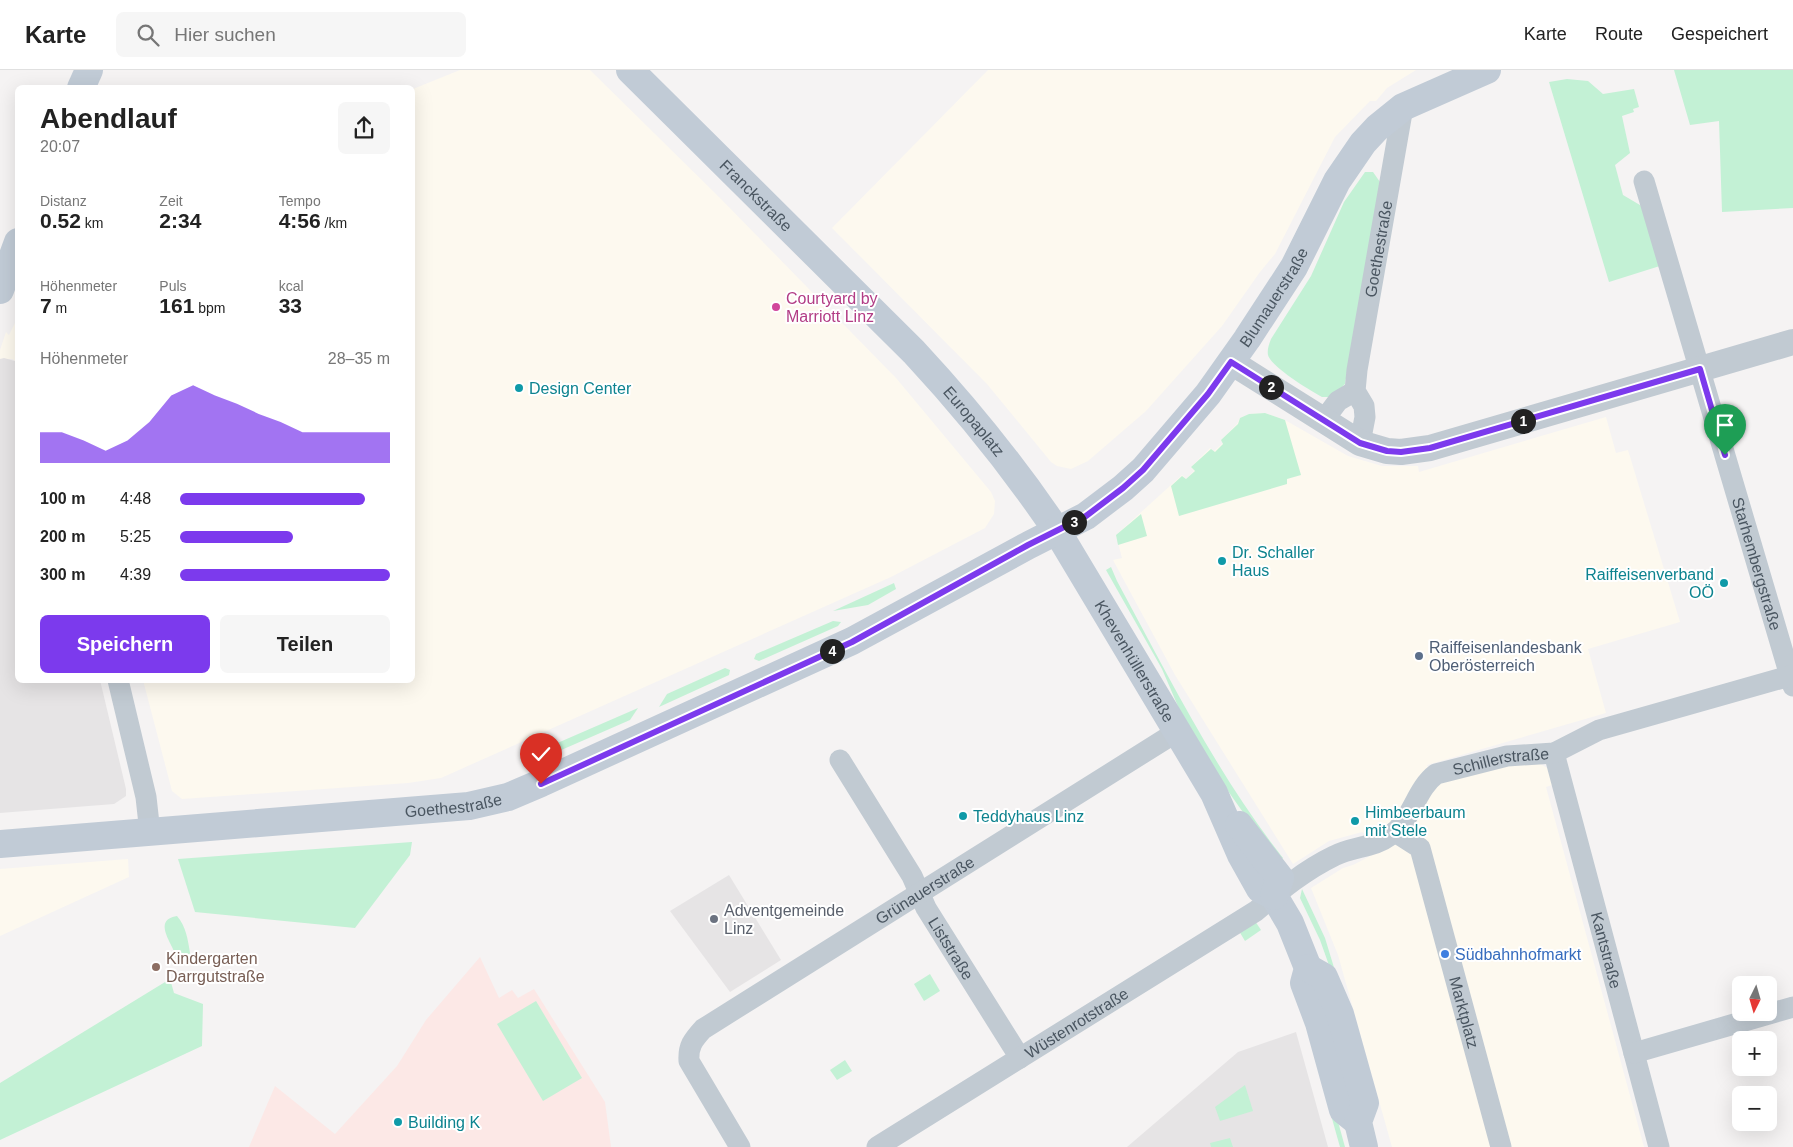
<!DOCTYPE html>
<html lang="de">
<head>
<meta charset="utf-8">
<style>
  body { margin:0; font-family:Arial,sans-serif; background:#f6f6f6; color:#222; height:100vh; display:flex; flex-direction:column; font-size:19px; white-space:nowrap }
  * { box-sizing:border-box; margin:0 }
  p { font-size:16px; color:#767676 }
  .icon { flex:none; width:28px; height:28px; fill:none; stroke:currentColor; stroke-width:2; stroke-linecap:round; stroke-linejoin:round }
  .map { position:relative; flex:1; overflow:hidden }
  .details { position:absolute; left:15px; top:15px; width:400px; height:598px; display:flex; flex-direction:column; background:#fff; border-radius:8px; box-shadow:0 5px 20px #0002 }
  .details>* { flex:none }
  .needle { width:32px; rotate:185deg }
  .tools { position:absolute; left:1732px; top:906px; display:grid; gap:10px }
  .tools a { display:grid; place-items:center; width:45px; height:45px; border-radius:8px; background:#fff; box-shadow:0 5px 20px #0002; font-size:25px }
  .pin { position:absolute; display:grid; place-items:center; width:42px; height:42px; color:#fff; margin:-51px -21px; border-radius:50% 50% 50% 0; rotate:-45deg; box-shadow:0 0 5px #0007 }
  .pin .icon { rotate:45deg }
  .km { position:absolute; width:25px; height:25px; margin:-12px; border-radius:50%; background:#222; color:#fff; font-size:14px; line-height:25px; text-align:center }
  .round { display:grid; place-items:center; flex:none; width:52px; height:52px; border-radius:8px; background:#f6f6f6 }
  .summary { display:flex; align-items:center; justify-content:space-between; height:85px; padding:0 25px }
  h1 { font-size:28px; font-weight:600; line-height:38px }
  .metrics { display:grid; grid-template-columns:repeat(3,1fr); gap:8px; height:85px; padding:5px 25px }
  .metrics div { display:grid; align-content:center }
  .metrics b { font-size:21px; font-weight:600 }
  .metrics small { font-size:14px; font-weight:400 }
  .metrics p { font-size:14px }
  .chart { height:140px; padding:10px 25px }
  .chart p { display:flex; justify-content:space-between }
  .chart svg { width:100%; height:90px; margin-top:5px; fill:#7c3aed; opacity:.7 }
  .action { display:flex; gap:10px; margin-top:auto; padding:10px 25px }
  .action a { flex:1; height:58px; border-radius:8px; background:#7c3aed; color:#fff; font-size:20px; font-weight:600; line-height:58px; text-align:center }
  .action a+a { background:#f6f6f6; color:#222 }
  ul { padding:0 25px; list-style:none; font-size:16px }
  li { display:grid; grid-template-columns:80px 60px 1fr; align-items:center; height:38px }
  li i { height:12px; border-radius:6px; background:#7c3aed }
  header { display:flex; align-items:center; gap:30px; box-sizing:border-box; height:70px; padding:0 25px; background:#fff; border-bottom:1px solid #e0e0e0 }
  header strong { font-size:24px }
  nav { display:flex; gap:28px; margin-inline-start:auto; font-size:18px }
  .search { width:350px; height:45px; background:#f6f6f6; display:flex; align-items:center; gap:12px; box-sizing:border-box; padding:0 18px; border-radius:8px; color:#767676; font-size:19px }
  .map>svg:first-child { display:block }
  .commercial { fill:#fdf9ef }
  .education { fill:#e6e4e5 }
  .medical { fill:#fce8e6 }
  .green { fill:#c3f1d5 }
  .lines { fill:none; stroke-linecap:round; stroke-linejoin:round }
  .minor { stroke:#c1cad2; stroke-width:21 }
  .tertiary { stroke:#c1cad2; stroke-width:26 }
  .secondary { stroke:#c1cbd6; stroke-width:28 }
  .route-casing { stroke:#fff; stroke-width:10 }
  .route { stroke:#7c3aed; stroke-width:6 }
  .hotel-dot { fill:#d1479c; stroke:#fff; stroke-width:2 }
  .culture-dot { fill:#0f9aa8; stroke:#fff; stroke-width:2 }
  .service-dot { fill:#5c6f8a; stroke:#fff; stroke-width:2 }
  .worship-dot { fill:#6b7280; stroke:#fff; stroke-width:2 }
  .shop-dot { fill:#3f7fe0; stroke:#fff; stroke-width:2 }
  .education-dot { fill:#8d6e63; stroke:#fff; stroke-width:2 }
  .labels { text-anchor:middle; dominant-baseline:central; stroke-width:4; stroke-linejoin:round; paint-order:stroke }
  .street-label { font-size:16px; fill:#4a5661; stroke:#fff }
  .hotel-label { font-size:16px; fill:#b23c85; stroke:#fff; text-anchor:start }
  .culture-label { font-size:16px; fill:#0d838f; stroke:#fff; text-anchor:start }
  .service-label { font-size:16px; fill:#4e5e75; stroke:#fff; text-anchor:start }
  .worship-label { font-size:16px; fill:#5b616d; stroke:#fff; text-anchor:start }
  .shop-label { font-size:16px; fill:#366cbe; stroke:#fff; text-anchor:start }
  .education-label { font-size:16px; fill:#785e54; stroke:#fff; text-anchor:start }
</style>
</head>
<body>
<header>
<strong>Karte</strong>
<div class="search"><svg class="icon" aria-label="search" viewBox="0 0 24 24"><circle cx="10" cy="10" r="6"/><path d="M15 15l6 6"/></svg>Hier suchen</div>
<nav><a>Karte</a><a>Route</a><a>Gespeichert</a></nav>
</header>
<div class="map">
<svg width="1793" height="1077" viewBox="0 0 1793 1077">
  <rect width="100%" height="100%" fill="#f5f3f3"/>
  <!-- commercial -->
  <g class="commercial">
    <path d="M 460,0 L 590,0 L 719,127 L 896,308 L 991,422 L 995,431 L 994,444 L 985,458 L 891,507 L 441,708 L 408,713 L 182,729 L 172,721 L 143,610 L 412,610 L 413,19 Z"/>
    <path d="M 988,0 L 1416,0 L 1387,18 L 1376,31 L 1370,31 L 1335,67 L 1275,184 L 1260,202 L 1222,256 L 1146,341 L 1088,391 L 1071,399 L 1057,396 L 1051,392 L 987,314 L 832,158 Z"/>
    <path d="M 17,249 L 17,292 L 12,289 L 0,289 L 0,280 L 6,262 L 9,265 Z"/>
    <path d="M 1265,343 L 1285,350 L 1348,386 L 1382,396 L 1418,396 L 1419,402 L 1606,347 L 1616,383 L 1628,380 L 1680,552 L 1588,579 L 1606,643 L 1427,695 L 1429,701 L 1394,753 L 1370,769 L 1362,762 L 1329,771 L 1293,794 L 1175,605 L 1113,490 L 1122,488 L 1116,465 L 1182,405 L 1186,409 L 1194,401 L 1191,397 L 1210,378 L 1214,381 L 1223,373 L 1221,370 L 1237,354 L 1240,348 L 1249,344 Z"/>
    <path d="M 1514,694 L 1540,694 L 1551,700 L 1555,714 L 1546,717 L 1644,1077 L 1392,1077 L 1338,885 L 1311,818 L 1343,798 L 1353,795 L 1378,782 L 1438,713 Z"/>
    <path d="M 128,789 L 129,807 L 0,866 L 0,799 Z"/>
  </g>
  <!-- education -->
  <g class="education">
    <path d="M 4,288 L 18,292 L 18,610 L 100,610 L 126,719 L 126,726 L 114,734 L 0,743 L 0,289 Z"/>
    <path d="M 729,805 L 781,890 L 730,922 L 670,841 Z"/>
    <path d="M 1296,962 L 1328,1077 L 1127,1077 L 1238,982 Z"/>
  </g>
  <!-- medical -->
  <path class="medical" d="M 480,887 L 499,928 L 512,920 L 518,928 L 534,919 L 605,1032 L 611,1077 L 249,1077 L 275,1016 L 335,1064 L 397,996 L 426,950 Z"/>
  <!-- green -->
  <g class="green">
    <path d="M 1674,0 L 1793,0 L 1793,138 L 1722,142 L 1719,51 L 1690,55 Z"/>
    <path d="M 1567,9 L 1588,11 L 1603,24 L 1634,19 L 1639,37 L 1633,39 L 1634,42 L 1622,46 L 1630,83 L 1615,95 L 1623,125 L 1645,138 L 1663,195 L 1609,212 L 1549,12 Z"/>
    <path d="M 1365,102 L 1373,102 L 1380,112 L 1345,314 L 1331,327 L 1322,327 C 1311,321 1271,297 1268,285 C 1267,280 1269,274 1271,269 L 1311,206 L 1344,132 Z"/>
    <path d="M 1265,343 L 1285,350 L 1301,405 L 1287,409 L 1287,414 L 1179,446 L 1171,416 L 1182,406 L 1186,409 L 1195,401 L 1191,397 L 1211,379 L 1215,382 L 1223,374 L 1221,370 L 1238,354 L 1240,348 L 1249,344 Z"/>
    <path d="M 1141,444 L 1147,466 L 1118,475 L 1116,465 Z"/>
    <path d="M 1111,497 L 1117,511 C 1168,605 1216,703 1283,788 L 1278,792 L 1228,721 L 1183,648 L 1162,599 L 1106,500 Z"/>
    <path d="M 894,513 L 896,519 L 868,535 L 833,541 Z"/>
    <path d="M 833,551 L 841,552 L 838,556 L 759,591 L 754,589 L 756,584 Z"/>
    <path d="M 725,598 L 730,600 L 729,605 L 659,637 L 667,624 Z"/>
    <path d="M 638,638 L 630,650 L 543,688 L 538,686 L 539,681 Z"/>
    <path d="M 412,772 L 410,785 L 355,858 L 195,842 L 178,789 Z"/>
    <path d="M 1302,819 L 1325,868 L 1343,927 L 1341,929 L 1320,870 L 1300,828 Z"/>
    <path d="M 177,846 C 186,856 188,870 190,883 L 183,892 L 176,887 C 174,875 151,850 177,846 Z"/>
    <path d="M 1255,851 L 1261,860 L 1245,871 L 1239,861 Z"/>
    <path d="M 930,904 L 940,921 L 924,931 L 914,914 Z"/>
    <path d="M 170,909 L 174,923 L 203,934 L 202,976 L 0,1070 L 0,1013 Z"/>
    <path d="M 536,931 L 582,1008 L 543,1031 L 497,954 Z"/>
    <path d="M 1316,972 L 1345,1077 L 1340,1077 L 1311,974 Z"/>
    <path d="M 845,990 L 852,1001 L 837,1010 L 830,1000 Z"/>
    <path d="M 1245,1015 L 1253,1041 L 1220,1051 L 1215,1037 Z"/>
    <path d="M 1230,1068 L 1233,1077 L 1211,1077 L 1210,1073 Z"/>
  </g>
  <g class="lines">
    <!-- minor -->
    <g class="minor">
      <path id="s1" d="M 1644,111 L 1793,616"/>
      <path d="M 1323,351 L 1338,331 L 1355,321"/>
      <path id="s2" d="M 1360,373 L 1365,347 L 1364,336 L 1355,321 L 1357,300 L 1403,37"/>
      <path d="M 118,610 L 146,727 L 150,763"/>
      <path id="s3" d="M 1554,683 L 1659,1077"/>
      <path id="s4" d="M 840,690 L 912,806 L 926,838 L 1020,988"/>
      <path id="s5" d="M 1395,762 L 1420,778 L 1501,1077"/>
      <path d="M 1634,983 L 1793,937"/>
      <path id="s6" d="M 740,1077 L 689,991 C 688,976 693,970 703,959 L 1178,661"/>
      <path id="s7" d="M 877,1077 L 1256,841 C 1281,820 1305,800 1334,786 C 1353,776 1374,778 1391,765 C 1412,750 1416,719 1436,704 L 1507,686 L 1554,683 L 1599,660 L 1793,605"/>
    </g>
    <!-- tertiary -->
    <path class="tertiary" d="M 1231,292 L 1360,373 L 1387,381 L 1401,382 L 1430,378 L 1793,272"/>
    <!-- secondary -->
    <g class="secondary">
      <path id="s8" d="M 630,0 L 914,282 C 966,338 1014,397 1057,461 L 1214,723 L 1241,785 L 1260,819 L 1274,826 L 1290,853 L 1308,898 L 1304,913 L 1319,953 L 1343,1040 L 1358,1052"/>
      <path d="M 81,18 L 89,0"/>
      <path d="M 0,220 L 18,172"/>
      <path d="M 1239,755 L 1280,808 L 1274,826"/>
      <path id="s9" d="M 0,774 L 469,736 L 508,727 L 541,713 L 852,571 L 1029,475 L 1086,446 L 1123,418 L 1143,400 L 1208,324 L 1247,269 L 1294,197 L 1337,111 L 1363,73 L 1377,58 L 1403,37 L 1487,0"/>
      <path d="M 1308,898 L 1324,907 L 1340,944 L 1365,1033 L 1358,1052 L 1364,1077"/>
    </g>
  </g>
  <g class="lines">
    <defs>
      <path id="route" d="M 541,714 L 852,572 L 1028,475 L 1086,446 L 1123,418 L 1143,400 L 1208,324 L 1231,292 L 1360,373 L 1387,381 L 1401,382 L 1430,378 L 1700,299 L 1725,385"/>
    </defs>
    <!-- route casing -->
    <use href="#route" class="route-casing"/>
    <!-- route -->
    <use href="#route" class="route"/>
  </g>
  <!-- markers -->
  <circle class="hotel-dot" cx="776" cy="237" r="5"/>
  <g class="culture-dot">
    <circle cx="519" cy="318" r="5"/>
    <circle cx="1222" cy="491" r="5"/>
    <circle cx="1724" cy="513" r="5"/>
    <circle cx="963" cy="746" r="5"/>
    <circle cx="1355" cy="751" r="5"/>
    <circle cx="398" cy="1052" r="5"/>
  </g>
  <circle class="service-dot" cx="1419" cy="586" r="5"/>
  <circle class="worship-dot" cx="714" cy="849" r="5"/>
  <circle class="shop-dot" cx="1445" cy="884" r="5"/>
  <circle class="education-dot" cx="156" cy="897" r="5"/>
  <g class="labels">
    <!-- street labels -->
    <g class="street-label">
      <text stroke="none"><textPath href="#s8" startOffset="178">Franckstraße</textPath></text>
      <text stroke="none"><textPath href="#s2" startOffset="199">Goethestraße</textPath></text>
      <text stroke="none"><textPath href="#s9" startOffset="1444">Blumauerstraße</textPath></text>
      <text stroke="none"><textPath href="#s8" startOffset="492">Europaplatz</textPath></text>
      <text stroke="none"><textPath href="#s1" startOffset="399">Starhembergstraße</textPath></text>
      <text stroke="none"><textPath href="#s8" startOffset="781">Khevenhüllerstraße</textPath></text>
      <text stroke="none"><textPath href="#s7" startOffset="746">Schillerstraße</textPath></text>
      <text stroke="none"><textPath href="#s9" startOffset="455">Goethestraße</textPath></text>
      <text stroke="none"><textPath href="#s6" startOffset="398">Grünauerstraße</textPath></text>
      <text stroke="none"><textPath href="#s4" startOffset="219">Liststraße</textPath></text>
      <text stroke="none"><textPath href="#s3" startOffset="204">Kantstraße</textPath></text>
      <text stroke="none"><textPath href="#s5" startOffset="200">Marktplatz</textPath></text>
      <text stroke="none"><textPath href="#s7" startOffset="235">Wüstenrotstraße</textPath></text>
    </g>
    <!-- hotel labels -->
    <g class="hotel-label">
      <text x="786" y="228">Courtyard by<tspan x="786" dy="18">Marriott Linz</tspan></text>
    </g>
    <!-- culture labels -->
    <g class="culture-label">
      <text x="529" y="318">Design Center</text>
      <text x="1232" y="482">Dr. Schaller<tspan x="1232" dy="18">Haus</tspan></text>
      <text x="1714" y="504" text-anchor="end">Raiffeisenverband<tspan x="1714" dy="18">OÖ</tspan></text>
      <text x="1365" y="742">Himbeerbaum<tspan x="1365" dy="18">mit Stele</tspan></text>
      <text x="973" y="746">Teddyhaus Linz</text>
      <text x="408" y="1052">Building K</text>
    </g>
    <!-- service labels -->
    <g class="service-label">
      <text x="1429" y="577">Raiffeisenlandesbank<tspan x="1429" dy="18">Oberösterreich</tspan></text>
    </g>
    <!-- worship labels -->
    <g class="worship-label">
      <text x="724" y="840">Adventgemeinde<tspan x="724" dy="18">Linz</tspan></text>
    </g>
    <!-- shop labels -->
    <g class="shop-label">
      <text x="1455" y="884">Südbahnhofmarkt</text>
    </g>
    <!-- education labels -->
    <g class="education-label">
      <text x="166" y="888">Kindergarten<tspan x="166" dy="18">Darrgutstraße</tspan></text>
    </g>
  </g>
</svg>
<div class="tools">
<a><svg class="needle" viewBox="-14 -14 28 28"><path d="M0-13l5 13h-10z" fill="#e53935"/><path d="M0 13l5-13h-10z" fill="#767676"/></svg></a>
<a>+</a>
<a>−</a>
</div>
<div class="pin" style="left:1725px;top:385px;background:#1e9e55"><svg class="icon" aria-label="arrive" viewBox="0 0 24 24"><path d="M6 21V4h12l-3 4 3 4H6"/></svg></div>
<div class="pin" style="left:541px;top:714px;background:#d93025"><svg class="icon" aria-label="check" viewBox="0 0 24 24"><path d="M5 12l5 5 9-10"/></svg></div>
<b class="km" style="left:1523px;top:351px">1</b>
<b class="km" style="left:1271px;top:317px">2</b>
<b class="km" style="left:1074px;top:452px">3</b>
<b class="km" style="left:832px;top:581px">4</b>
<section class="details">
<div class="summary"><div><h1>Abendlauf</h1><p>20:07</p></div><a class="round"><svg class="icon" aria-label="share" viewBox="0 0 24 24"><path d="M12 15V3M7 8l5-5 5 5M5 13v7h14v-7"/></svg></a></div>
<div class="metrics">
<div><p>Distanz</p><b>0.52<small> km</small></b></div>
<div><p>Zeit</p><b>2:34</b></div>
<div><p>Tempo</p><b>4:56<small> /km</small></b></div>
</div>
<div class="metrics">
<div><p>Höhenmeter</p><b>7<small> m</small></b></div>
<div><p>Puls</p><b>161<small> bpm</small></b></div>
<div><p>kcal</p><b>33</b></div>
</div>
<div class="chart"><p><span>Höhenmeter</span>28–35 m</p>
<svg viewBox="0 0 160 44" preserveAspectRatio="none"><path d="M0 44V29L10 29L20 33L30 38L40 33L50 24L60 11L70 6L80 11L90 15L100 20L110 24L120 29L130 29L140 29L150 29L160 29V44z"/></svg>
</div>
<ul>
<li><b>100 m</b>4:48<i style="width:88%"></i></li>
<li><b>200 m</b>5:25<i style="width:54%"></i></li>
<li><b>300 m</b>4:39<i style="width:100%"></i></li>
</ul>
<div class="action"><a>Speichern</a><a>Teilen</a></div>
</section>
</div>
</body>
</html>
